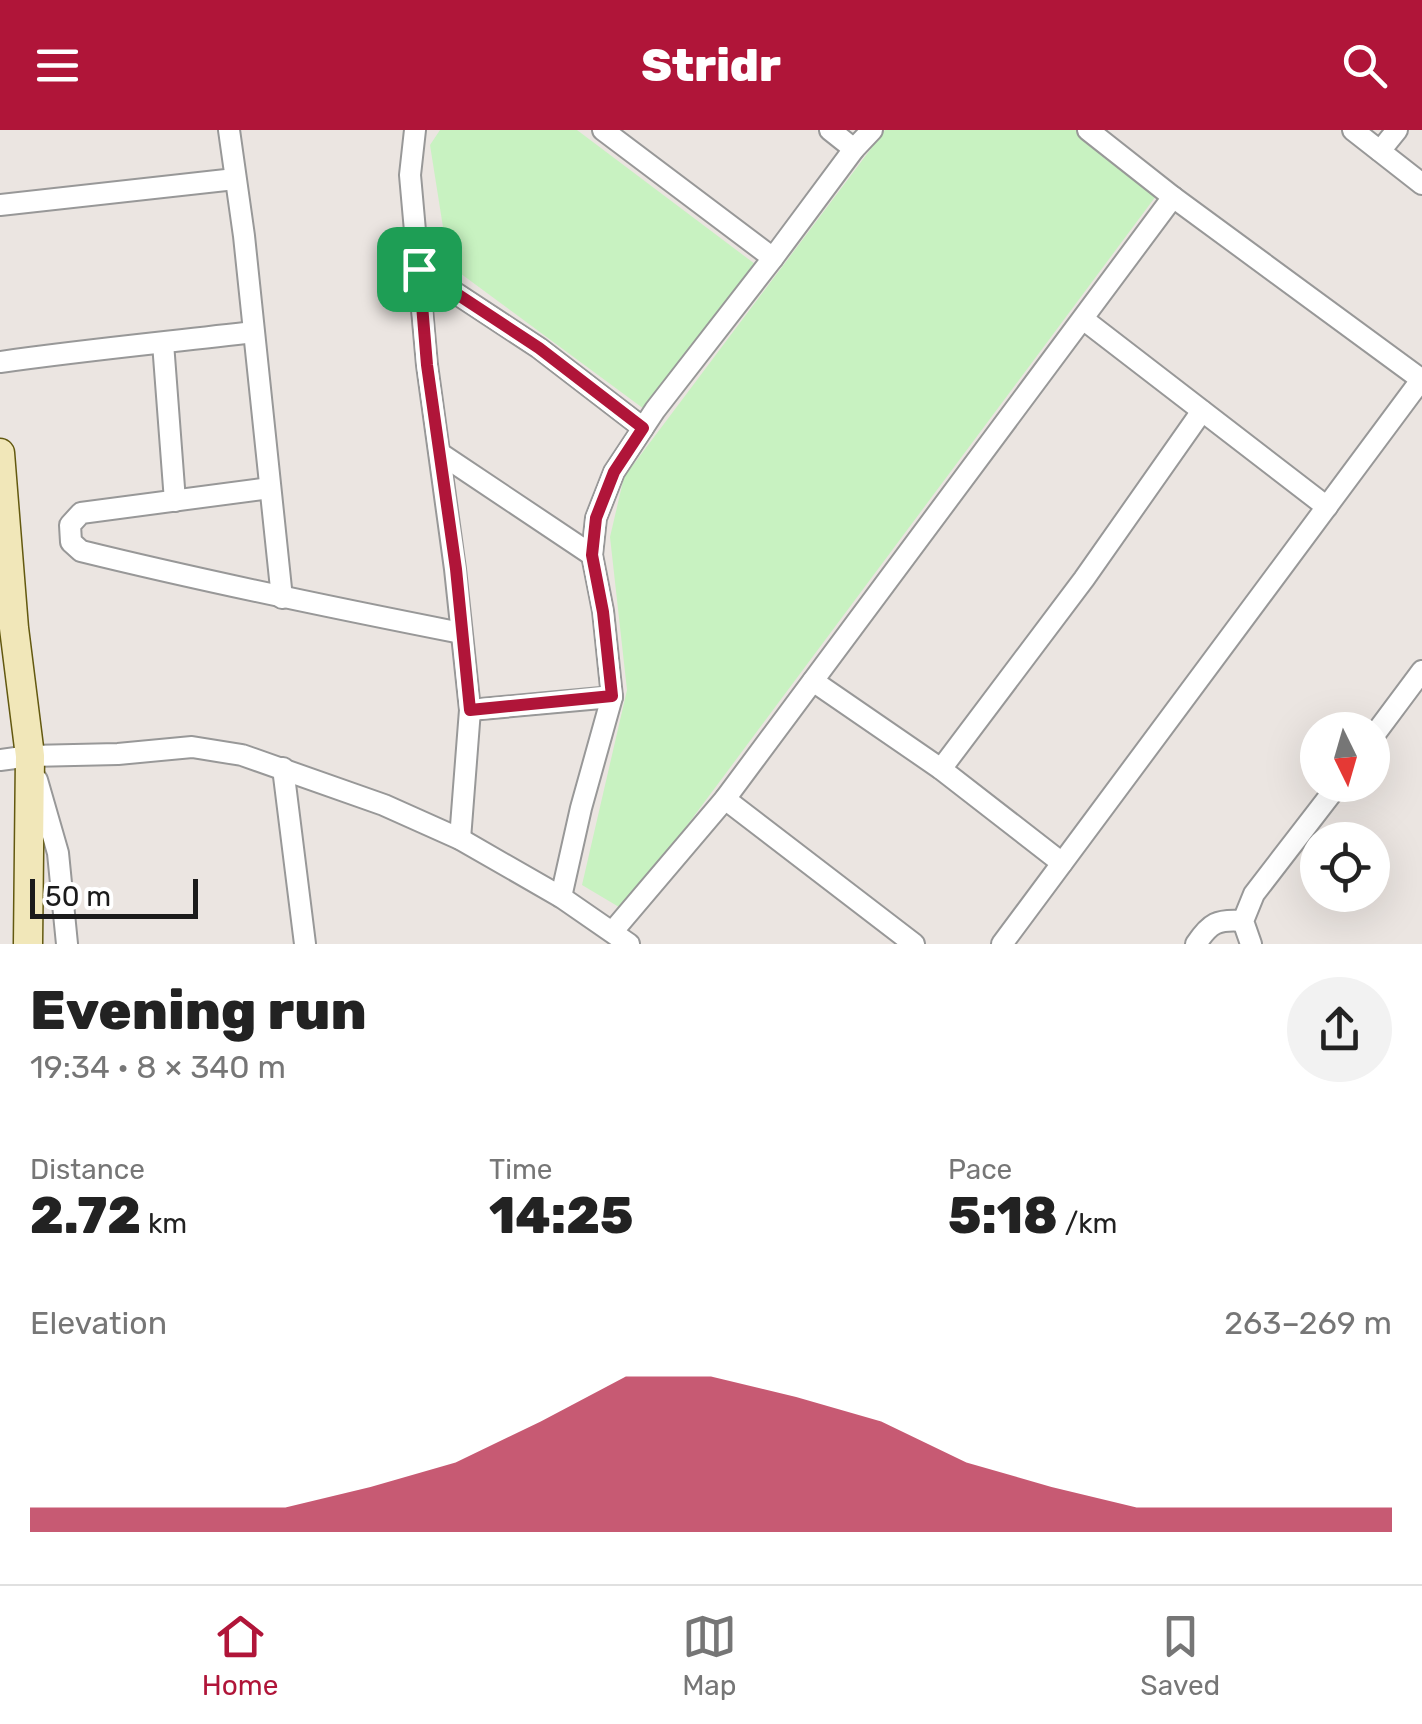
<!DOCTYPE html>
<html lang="en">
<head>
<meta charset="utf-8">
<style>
  body { margin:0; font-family:Rubik,sans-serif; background:#f2f2f2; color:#222; height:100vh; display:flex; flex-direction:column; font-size:38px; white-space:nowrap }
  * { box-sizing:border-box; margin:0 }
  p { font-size:32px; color:#767676 }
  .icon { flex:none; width:55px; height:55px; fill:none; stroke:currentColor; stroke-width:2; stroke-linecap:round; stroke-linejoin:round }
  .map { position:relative; height:814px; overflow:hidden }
  .side { display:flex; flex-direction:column; background:#fff; flex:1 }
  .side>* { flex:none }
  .needle { width:65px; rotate:175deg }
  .fabs { position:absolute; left:1300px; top:582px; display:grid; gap:20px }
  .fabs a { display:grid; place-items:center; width:90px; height:90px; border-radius:50%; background:#fff; box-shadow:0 10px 40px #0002; font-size:50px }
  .scale { position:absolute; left:30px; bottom:25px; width:168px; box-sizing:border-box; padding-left:10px; border:5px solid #1b1b1b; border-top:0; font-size:28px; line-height:35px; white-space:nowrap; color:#1b1b1b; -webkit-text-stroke:8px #fff; paint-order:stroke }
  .pin { position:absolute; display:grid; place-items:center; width:85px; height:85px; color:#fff; margin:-42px; border-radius:20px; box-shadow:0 5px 15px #0006 }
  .round { display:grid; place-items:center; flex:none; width:105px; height:105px; border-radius:52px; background:#f2f2f2 }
  .overview { display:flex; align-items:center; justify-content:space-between; height:170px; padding:0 30px }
  h1 { font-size:55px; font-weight:800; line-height:75px }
  .metrics { display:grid; grid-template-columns:repeat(3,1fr); gap:15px; height:170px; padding:10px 30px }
  .metrics div { display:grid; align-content:center }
  .metrics b { font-size:50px; font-weight:800 }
  .metrics small { font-size:28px; font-weight:400 }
  .metrics p { font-size:28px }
  .chart { height:280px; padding:20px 30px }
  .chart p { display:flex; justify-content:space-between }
  .chart svg { width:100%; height:180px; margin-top:10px; fill:#b01539; opacity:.7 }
  header { display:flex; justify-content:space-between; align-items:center; height:130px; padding:0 30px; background:#b01539; color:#fff; font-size:45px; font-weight:800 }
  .dock { display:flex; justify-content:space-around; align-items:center; height:140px; border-top:2px solid #e0e0e0; background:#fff; font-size:28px; color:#767676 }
  .dock a { display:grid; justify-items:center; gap:5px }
  .dock .selected { color:#b01539 }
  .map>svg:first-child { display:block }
  .park { fill:#c8f2c1 }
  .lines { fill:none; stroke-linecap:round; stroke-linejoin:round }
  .street-casing { stroke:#989898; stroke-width:24 }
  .secondary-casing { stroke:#635910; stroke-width:31 }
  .street { stroke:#fff; stroke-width:20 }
  .secondary { stroke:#f1e7b9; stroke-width:28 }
  .route-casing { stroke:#fff; stroke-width:20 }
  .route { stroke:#b01539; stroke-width:12 }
</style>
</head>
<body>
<header><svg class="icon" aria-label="menu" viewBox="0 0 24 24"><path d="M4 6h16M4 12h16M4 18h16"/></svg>Stridr<svg class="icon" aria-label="search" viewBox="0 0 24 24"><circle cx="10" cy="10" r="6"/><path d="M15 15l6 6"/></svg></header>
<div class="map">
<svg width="1422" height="814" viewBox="0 0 1422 814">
  <rect width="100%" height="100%" fill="#ebe5e1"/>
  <!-- park -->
  <g class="park">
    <path d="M 440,0 L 577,0 L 755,134 L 644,279 L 449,135 L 430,15 Z"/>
    <path d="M 885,0 L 1090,0 L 1156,66 L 624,780 L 582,755 L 627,560 L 610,407 L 624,347 Z"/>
  </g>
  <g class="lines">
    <defs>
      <g id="street">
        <path d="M 229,0 L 244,106 L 282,468"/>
        <path d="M 415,0 L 410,45 L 427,235 L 455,439 L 470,580 L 460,709"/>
        <path d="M 603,0 L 773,128"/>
        <path d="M 830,0 L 854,19"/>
        <path d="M 1088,0 L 1173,67 L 1422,250"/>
        <path d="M 1353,0 L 1422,54"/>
        <path d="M 1380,21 L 1397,0"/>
        <path d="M 0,75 L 235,49"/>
        <path d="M 419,139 L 539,218 L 643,298"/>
        <path d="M 1083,189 L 1327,377"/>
        <path d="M 163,213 L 175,371"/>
        <path d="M 0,232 C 84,220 169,212 253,202"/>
        <path d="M 441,324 L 592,425"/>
        <path d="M 270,358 L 81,383 L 70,395 L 71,412 L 81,421 C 207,452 334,478 461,503"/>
        <path d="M 813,551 L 941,639 L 1062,733"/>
        <path d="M 470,580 L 612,567"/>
        <path d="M 1372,608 L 1422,541"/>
        <path d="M 0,630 L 30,626 L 118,624 L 192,617 L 242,625 L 384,675 L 460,709 L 561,767 L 629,814"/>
        <path d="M 283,638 L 305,814"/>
        <path d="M 941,639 L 1084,449 L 1202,281"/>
        <path d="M 37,650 L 58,723 L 67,814"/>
        <path d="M 725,669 L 914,814"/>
        <path d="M 561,767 L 581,678 L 612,567 L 603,481 L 592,425 L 596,388 L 614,342 L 655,280 L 773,128 L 854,19 L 872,0"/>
        <path d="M 613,801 L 725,669 L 1173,67"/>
        <path d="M 1002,814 L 1421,250"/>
        <path d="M 1196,814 C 1210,793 1217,789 1243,791"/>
        <path d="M 1251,814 L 1243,791 L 1254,764 L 1338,655"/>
      </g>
      <path id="secondary" d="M 0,323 L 14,498 L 30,626 L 28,814"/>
    </defs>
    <!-- street casing -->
    <use href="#street" class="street-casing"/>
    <!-- secondary casing -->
    <use href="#secondary" class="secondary-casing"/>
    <!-- street -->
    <use href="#street" class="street"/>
    <!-- secondary -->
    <use href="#secondary" class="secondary"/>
  </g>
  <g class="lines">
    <defs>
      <path id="route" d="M 419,139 L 539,218 L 643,298 L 614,342 L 596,388 L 592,425 L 603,482 L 612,566 L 470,580 L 456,439 L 427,235 Z"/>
    </defs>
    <!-- route casing -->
    <use href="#route" class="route-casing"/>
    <!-- route -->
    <use href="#route" class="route"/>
  </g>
</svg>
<div class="fabs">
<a><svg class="needle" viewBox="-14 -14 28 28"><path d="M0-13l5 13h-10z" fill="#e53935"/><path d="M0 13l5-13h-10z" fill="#767676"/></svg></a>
<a><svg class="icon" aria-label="locate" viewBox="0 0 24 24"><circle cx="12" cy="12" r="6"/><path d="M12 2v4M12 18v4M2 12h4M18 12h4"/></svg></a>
</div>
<div class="scale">50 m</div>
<div class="pin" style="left:419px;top:139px;background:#1e9e55"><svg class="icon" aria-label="arrive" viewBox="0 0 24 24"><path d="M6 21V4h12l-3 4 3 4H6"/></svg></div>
</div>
<section class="side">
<div class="overview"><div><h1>Evening run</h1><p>19:34 · 8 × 340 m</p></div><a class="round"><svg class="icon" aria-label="share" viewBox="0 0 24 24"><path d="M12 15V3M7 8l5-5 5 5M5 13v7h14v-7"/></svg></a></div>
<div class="metrics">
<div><p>Distance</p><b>2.72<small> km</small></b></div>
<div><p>Time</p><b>14:25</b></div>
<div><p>Pace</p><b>5:18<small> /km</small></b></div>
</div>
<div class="chart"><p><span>Elevation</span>263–269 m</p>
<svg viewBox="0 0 160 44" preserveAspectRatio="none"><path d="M0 44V38L10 38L20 38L30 38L40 33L50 27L60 17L70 6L80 6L90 11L100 17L110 27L120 33L130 38L140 38L150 38L160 38V44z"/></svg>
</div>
</section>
<nav class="dock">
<a class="selected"><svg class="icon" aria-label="home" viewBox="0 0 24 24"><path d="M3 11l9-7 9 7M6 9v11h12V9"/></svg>Home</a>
<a><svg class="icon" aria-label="map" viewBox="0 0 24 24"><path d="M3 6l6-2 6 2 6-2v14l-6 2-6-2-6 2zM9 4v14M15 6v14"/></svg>Map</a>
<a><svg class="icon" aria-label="saved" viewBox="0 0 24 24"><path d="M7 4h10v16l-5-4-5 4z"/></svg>Saved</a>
</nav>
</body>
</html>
